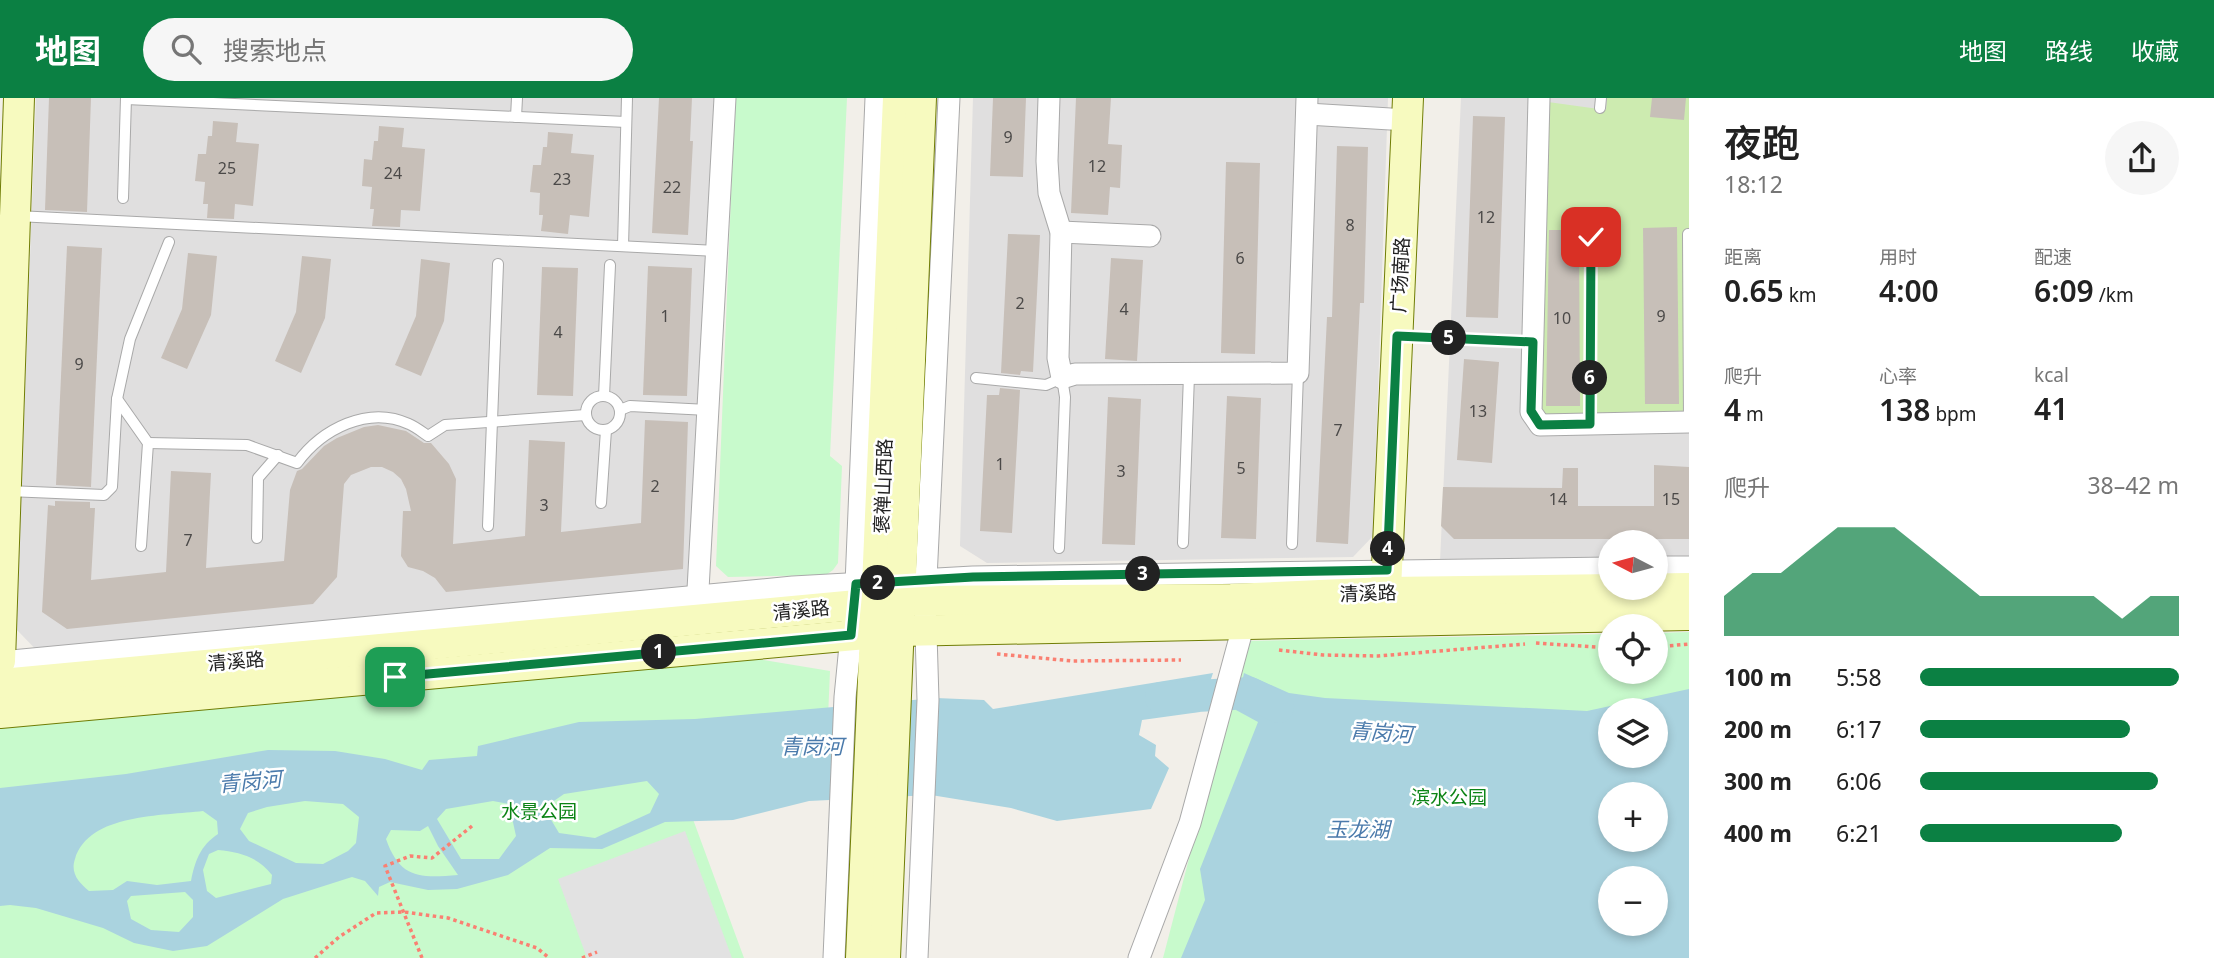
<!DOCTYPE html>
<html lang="zh">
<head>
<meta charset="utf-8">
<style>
  body { margin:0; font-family:"Noto Sans","Noto Sans SC",sans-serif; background:#f6f6f6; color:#222; height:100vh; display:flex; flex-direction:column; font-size:26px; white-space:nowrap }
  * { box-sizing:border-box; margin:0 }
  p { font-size:23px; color:#767676 }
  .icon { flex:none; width:38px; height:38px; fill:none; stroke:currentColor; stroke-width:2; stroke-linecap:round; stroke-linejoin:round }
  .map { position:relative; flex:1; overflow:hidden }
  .details { display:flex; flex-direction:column; background:#fff; width:525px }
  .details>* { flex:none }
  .needle { width:46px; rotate:276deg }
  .tools { position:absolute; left:1598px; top:432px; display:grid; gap:14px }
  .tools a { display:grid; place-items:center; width:70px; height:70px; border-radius:50%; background:#fff; box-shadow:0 4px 10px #0003; font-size:35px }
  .pin { position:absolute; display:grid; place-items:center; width:60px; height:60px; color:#fff; margin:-30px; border-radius:14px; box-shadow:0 4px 10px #0006 }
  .km { position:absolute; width:35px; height:35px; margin:-18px; border-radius:50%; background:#222; color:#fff; font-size:19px; line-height:35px; text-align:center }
  .round { display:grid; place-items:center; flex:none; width:74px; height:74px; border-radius:37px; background:#f6f6f6 }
  .headline { display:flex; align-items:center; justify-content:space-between; height:119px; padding:0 35px }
  h1 { font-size:38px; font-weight:600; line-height:52px }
  .stats { display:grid; grid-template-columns:repeat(3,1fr); gap:10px; height:119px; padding:7px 35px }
  .stats div { display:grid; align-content:center }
  .stats b { font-size:30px; font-weight:600 }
  .stats small { font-size:19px; font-weight:400 }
  .stats p { font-size:19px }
  .chart { height:196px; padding:14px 35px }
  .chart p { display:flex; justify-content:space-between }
  .chart svg { width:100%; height:126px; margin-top:7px; fill:#0b8043; opacity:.7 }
  ul { padding:0 35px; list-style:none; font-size:23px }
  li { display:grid; grid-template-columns:112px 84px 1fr; align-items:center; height:52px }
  li i { height:18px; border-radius:9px; background:#0b8043 }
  header { display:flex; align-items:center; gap:42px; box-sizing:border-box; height:98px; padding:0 35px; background:#0b8043; color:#fff }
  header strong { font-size:33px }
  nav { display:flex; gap:38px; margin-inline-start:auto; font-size:24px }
  .search { width:490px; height:63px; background:#f6f6f6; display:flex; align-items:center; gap:18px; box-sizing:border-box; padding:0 24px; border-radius:38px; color:#767676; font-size:26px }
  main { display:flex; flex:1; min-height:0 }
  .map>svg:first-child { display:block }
  .residential { fill:#e0dfdf }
  .grass { fill:#cdebb0 }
  .park { fill:#c8facc; fill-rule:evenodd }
  .parking { fill:#e2e2e2 }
  .water { fill:#aad3df; fill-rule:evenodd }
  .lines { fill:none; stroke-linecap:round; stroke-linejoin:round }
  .river { stroke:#aad3df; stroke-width:32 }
  .building { fill:#c7bfb8 }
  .lane-casing { stroke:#a9a9a9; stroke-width:12 }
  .street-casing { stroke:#a9a9a9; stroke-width:23 }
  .secondary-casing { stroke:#707d05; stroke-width:32 }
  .path { stroke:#fa8072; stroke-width:3.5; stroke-dasharray:3.5 3.5; stroke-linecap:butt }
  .lane { stroke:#fff; stroke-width:10 }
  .street { stroke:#fff; stroke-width:21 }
  .secondary { stroke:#f7fabf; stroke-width:30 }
  .route-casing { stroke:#fff; stroke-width:14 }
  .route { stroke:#0b8043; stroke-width:9 }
  .labels { text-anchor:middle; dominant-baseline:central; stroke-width:5; stroke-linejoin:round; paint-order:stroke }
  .number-label { font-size:16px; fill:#4b4948 }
  .street-label { font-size:19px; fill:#222; stroke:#fff }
  .park-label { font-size:19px; fill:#0c8416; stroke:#fff }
  .water-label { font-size:21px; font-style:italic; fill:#4a7aab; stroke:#fff }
</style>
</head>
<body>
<header>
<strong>地图</strong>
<div class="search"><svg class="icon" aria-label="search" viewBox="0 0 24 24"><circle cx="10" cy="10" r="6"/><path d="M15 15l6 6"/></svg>搜索地点</div>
<nav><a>地图</a><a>路线</a><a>收藏</a></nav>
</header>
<main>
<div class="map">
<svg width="1689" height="860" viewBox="0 0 1689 860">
  <rect width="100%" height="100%" fill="#f2efe9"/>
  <!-- residential -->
  <g class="residential">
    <path d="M 36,0 L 716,0 L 693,492 L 48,564 L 16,531 Z"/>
    <path d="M 973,0 L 1388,0 L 1373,438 L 1353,459 L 987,465 L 960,448 Z"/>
    <path d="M 1461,0 L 1689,0 L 1689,460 L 1656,461 L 1656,444 L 1610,444 L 1610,462 L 1440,464 Z"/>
  </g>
  <!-- grass -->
  <path class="grass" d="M 1607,0 L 1689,0 L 1689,315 L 1539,319 L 1548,4 L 1606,12 Z"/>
  <!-- park -->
  <g class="park">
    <path d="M 735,0 L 847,0 L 830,358 L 842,368 L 838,465 L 833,472 L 826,477 L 728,479 L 716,468 Z"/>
    <path d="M 1689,534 L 1689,860 L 1163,860 L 1246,543 L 1610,536 L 1610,574 L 1656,574 L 1656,535 ZM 1610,612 L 1656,612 L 1656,658 L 1610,658 ZM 1610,696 L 1656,696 L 1656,742 L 1610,742 ZM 1610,780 L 1656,780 L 1656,826 L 1610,826 Z"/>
    <path d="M 696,551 L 830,573 L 825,690 L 687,705 L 744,860 L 0,860 L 0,615 Z"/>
  </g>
  <!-- parking -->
  <path class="parking" d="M 685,733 L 732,860 L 587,860 L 558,781 Z"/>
  <!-- water -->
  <g class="water">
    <path d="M 1213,575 L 1200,614 L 1142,622 L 1139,637 L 1156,647 L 1155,658 L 1169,670 L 1151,711 L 1057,723 L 1011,710 L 931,697 L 809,703 L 733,722 L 665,724 L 602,751 L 550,750 L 508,777 L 457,791 L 428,792 L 390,784 L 379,789 L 378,798 L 365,783 L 352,779 L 283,801 L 207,848 L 173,853 L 134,845 L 103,830 L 36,810 L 10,807 L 0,808 L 0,690 L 126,676 L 268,652 L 335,653 L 385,661 L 422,672 L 429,662 L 477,658 L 478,648 L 579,624 L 695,621 L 936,600 L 984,602 L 993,611 ZM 647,683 L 659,696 L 650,715 L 595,740 L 559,735 L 550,720 L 551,705 L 564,696 ZM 305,703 L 343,706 L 359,719 L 356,745 L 348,753 L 323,766 L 296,765 L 249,743 L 240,731 L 248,715 L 267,709 ZM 493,703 L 509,706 L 516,738 L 499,761 L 461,761 L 437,721 L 446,711 ZM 203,713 L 217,723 L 218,736 C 200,748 195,763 191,783 L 157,787 L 127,783 L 113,792 L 89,793 C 79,785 70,775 75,761 C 89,715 163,718 203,713 ZM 428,728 L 438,748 L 458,777 C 420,780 400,781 386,741 L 391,732 L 420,733 ZM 218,752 C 240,754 258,759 272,777 L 271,786 L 216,800 L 207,793 L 203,772 L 209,756 ZM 185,794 L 193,802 L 193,819 L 179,834 L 151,832 L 131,821 L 127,803 L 131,798 Z"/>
    <path d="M 1244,575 L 1289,595 L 1325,600 L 1587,613 L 1689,591 L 1689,860 L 1181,860 L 1205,802 L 1200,771 L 1258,624 L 1236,612 ZM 1610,612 L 1656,612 L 1656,658 L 1610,658 ZM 1610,696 L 1656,696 L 1656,742 L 1610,742 ZM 1610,780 L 1656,780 L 1656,826 L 1610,826 Z"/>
  </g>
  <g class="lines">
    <!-- river -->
    <path class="river" d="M 1161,600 L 1250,595 L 1278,609"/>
  </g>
  <!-- building -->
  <g class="building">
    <path d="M 49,0 L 91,0 L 87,114 L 45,112 Z"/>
    <path d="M 659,0 L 692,0 L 690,43 L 693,43 L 688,137 L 652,135 Z"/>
    <path d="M 993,0 L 1026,0 L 1023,79 L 990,78 Z"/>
    <path d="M 1076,0 L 1111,0 L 1108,46 L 1122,47 L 1120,90 L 1110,89 L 1108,117 L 1071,115 Z"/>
    <path d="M 1652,0 L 1686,0 L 1684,22 L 1650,19 Z"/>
    <path d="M 1473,18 L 1505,19 L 1498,220 L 1466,219 Z"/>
    <path d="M 213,23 L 238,25 L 236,44 L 259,46 L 253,108 L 235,106 L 234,121 L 207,120 L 208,106 L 203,106 L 205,84 L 195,83 L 198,56 L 206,56 L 208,38 L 212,38 Z"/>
    <path d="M 379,28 L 404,30 L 402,49 L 425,51 L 420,113 L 401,112 L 400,129 L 372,128 L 374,111 L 370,111 L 372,89 L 362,88 L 364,61 L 372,62 L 374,43 L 378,43 Z"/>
    <path d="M 548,34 L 573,36 L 571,55 L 594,57 L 589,119 L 570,117 L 568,136 L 541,133 L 543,117 L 539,117 L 540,95 L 530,94 L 533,67 L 541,67 L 543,49 L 547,49 Z"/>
    <path d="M 1337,48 L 1368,49 L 1364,205 L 1360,205 L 1348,446 L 1316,444 L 1327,219 L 1332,219 Z"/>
    <path d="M 1226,64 L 1260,65 L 1255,256 L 1221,255 Z"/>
    <path d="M 1677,129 L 1679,306 L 1645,306 L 1643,130 Z"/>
    <path d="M 1549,132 L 1579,132 L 1580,308 L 1546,308 Z"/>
    <path d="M 1008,136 L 1040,137 L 1033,274 L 1021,273 L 1020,277 L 1001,275 Z"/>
    <path d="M 67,148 L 102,150 L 91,389 L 56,387 Z"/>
    <path d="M 188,155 L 217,158 L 211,217 L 187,271 L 161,260 L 182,211 Z"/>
    <path d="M 302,158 L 331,161 L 325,220 L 301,275 L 275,263 L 296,214 Z"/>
    <path d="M 1111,160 L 1143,162 L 1137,263 L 1105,261 Z"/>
    <path d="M 421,161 L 450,165 L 444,223 L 421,278 L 395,267 L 416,218 Z"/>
    <path d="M 648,168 L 692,170 L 687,298 L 643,297 Z"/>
    <path d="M 542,169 L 578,170 L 573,298 L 537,297 Z"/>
    <path d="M 1464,261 L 1499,264 L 1492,365 L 1457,362 Z"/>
    <path d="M 1000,290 L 1020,292 L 1012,435 L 980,433 L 987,297 L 999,297 Z"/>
    <path d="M 1227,298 L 1261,300 L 1256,441 L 1221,440 Z"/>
    <path d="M 1108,299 L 1141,301 L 1135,447 L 1102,446 Z"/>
    <path d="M 645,322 L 688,324 L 683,471 L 446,494 L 435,480 L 423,473 L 408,469 L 401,458 L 403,413 L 411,413 L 406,391 L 401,381 L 393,374 L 382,369 L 371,369 L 351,377 L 344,386 L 337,479 L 313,506 L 67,531 L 42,514 L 48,407 L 55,408 L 55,403 L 90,404 L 90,410 L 95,410 L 91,482 L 166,474 L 171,373 L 211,375 L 206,470 L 284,463 L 290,392 L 297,373 L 302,371 L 324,348 L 337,340 L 364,329 L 378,327 L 406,333 L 424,345 L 431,345 L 449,366 L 456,381 L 453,446 L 525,438 L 529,342 L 565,344 L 561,434 L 641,425 Z"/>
    <path d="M 1654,367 L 1689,369 L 1689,441 L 1454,441 L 1441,428 L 1443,389 L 1562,390 L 1563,370 L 1578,370 L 1578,408 L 1654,408 Z"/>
  </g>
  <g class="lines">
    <defs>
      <g id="lane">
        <path d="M 126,1 L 626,24"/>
        <path d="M 1600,10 L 1601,0"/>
        <path d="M 516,19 L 517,0"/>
        <path d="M 123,100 L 126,0"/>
        <path d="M 17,118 L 717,153"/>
        <path d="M 1688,136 L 1689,324"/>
        <path d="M 623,148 L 627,0"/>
        <path d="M 1400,238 L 1533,244"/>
        <path d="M 976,280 L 1046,287 L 1062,280 L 1065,299 L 1059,450"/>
        <circle cx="603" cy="315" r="17"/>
        <path d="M 604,298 L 610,167"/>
        <path d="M 117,301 L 148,345 L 141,448"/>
        <path d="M 620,312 L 630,308 L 708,312"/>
        <path d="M 1590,326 L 1591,139"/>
        <path d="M 148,345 L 247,347 L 297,365 C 322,331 368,307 409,326 C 416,329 422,334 428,338 L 445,327 L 586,317"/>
        <path d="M 8,393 L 104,397 L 112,389 L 117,301 L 130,241 L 169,144"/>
        <path d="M 601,405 L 606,332"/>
        <path d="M 488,428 L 498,166"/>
        <path d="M 257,440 L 258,380 L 278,357"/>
        <path d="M 1183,445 L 1189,277"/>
        <path d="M 1292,446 L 1298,275"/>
      </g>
      <g id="street">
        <path d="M 1049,0 L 1047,63 L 1049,95 L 1061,134 L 1058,260 L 1062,280 L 1075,276 L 1298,275 L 1307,0"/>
        <path d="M 1539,0 L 1531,314 L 1540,327 L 1689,324"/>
        <path d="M 1307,16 L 1407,22"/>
        <path d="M 1061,134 L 1150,138"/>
        <path d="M 1656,469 L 1689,469"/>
        <path d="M 697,510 L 725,0"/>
        <path d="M 0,564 L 793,489 L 973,479 L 1610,470"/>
        <path d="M 834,860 L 845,599 L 856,486 L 876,0"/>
        <path d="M 917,860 L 928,602 L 925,502 L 949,0"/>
        <path d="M 1139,860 L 1190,725 L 1244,525"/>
      </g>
      <g id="secondary">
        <path d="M 1385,514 L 1408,0"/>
        <path d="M 0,563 L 19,0"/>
        <path d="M 0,586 L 900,503 L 1231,501 L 1386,494 L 1689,490"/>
        <path d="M 0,615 L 899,533 L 1689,517"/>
        <path d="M 861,860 L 898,0"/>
        <path d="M 885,860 L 921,0"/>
      </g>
    </defs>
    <!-- lane casing -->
    <use href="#lane" class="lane-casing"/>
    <!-- street casing -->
    <use href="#street" class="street-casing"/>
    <!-- secondary casing -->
    <use href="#secondary" class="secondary-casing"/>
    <!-- path -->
    <g class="path">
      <path d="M 1536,545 L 1610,550"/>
      <path d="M 1656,549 L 1689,546"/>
      <path d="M 1279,552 L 1323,557 L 1378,558 L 1525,546"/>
      <path d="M 997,556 L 1073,563 L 1181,562"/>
      <path d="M 315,860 L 339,839 L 376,815 L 404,814 L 448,820 L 537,850 L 549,860"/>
      <path d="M 422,860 L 385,768 L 410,758 L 432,760 L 472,728"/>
      <path d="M 582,860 L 597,854"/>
    </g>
    <!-- lane -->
    <use href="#lane" class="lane"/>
    <!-- street -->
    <use href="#street" class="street"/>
    <!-- secondary -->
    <use href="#secondary" class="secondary"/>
  </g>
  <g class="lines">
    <defs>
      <path id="route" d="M 395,579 L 851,537 L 856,486 L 973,479 L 1387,472 L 1397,238 L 1533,244 L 1531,313 L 1540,327 L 1590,326 L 1591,139"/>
    </defs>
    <!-- route casing -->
    <use href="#route" class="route-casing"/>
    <!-- route -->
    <use href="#route" class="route"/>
  </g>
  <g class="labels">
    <!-- number labels -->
    <g class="number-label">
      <text x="1008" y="39">9</text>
      <text x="1097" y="68">12</text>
      <text x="227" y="70">25</text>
      <text x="393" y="75">24</text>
      <text x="562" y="81">23</text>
      <text x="672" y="89">22</text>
      <text x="1486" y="119">12</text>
      <text x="1350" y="127">8</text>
      <text x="1240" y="160">6</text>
      <text x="1020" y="205">2</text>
      <text x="1124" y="211">4</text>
      <text x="665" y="218">1</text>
      <text x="1661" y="218">9</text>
      <text x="1562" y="220">10</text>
      <text x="558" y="234">4</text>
      <text x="79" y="266">9</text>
      <text x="1478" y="313">13</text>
      <text x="1338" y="332">7</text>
      <text x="1000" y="366">1</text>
      <text x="1241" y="370">5</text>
      <text x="1121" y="373">3</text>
      <text x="655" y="388">2</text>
      <text x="1558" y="401">14</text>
      <text x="1671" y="401">15</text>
      <text x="544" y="407">3</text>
      <text x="188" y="442">7</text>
    </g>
    <!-- street labels -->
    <g class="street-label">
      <text transform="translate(1400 177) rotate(-87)">广场南路</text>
      <text transform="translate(883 388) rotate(-88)">褒禅山西路</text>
      <text transform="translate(1368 495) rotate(-2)">清溪路</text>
      <text transform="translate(801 512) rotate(-6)">清溪路</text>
      <text transform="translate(236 563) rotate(-5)">清溪路</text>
    </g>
    <!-- park labels -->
    <g class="park-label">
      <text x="1449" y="699">滨水公园</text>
      <text x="539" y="713">水景公园</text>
    </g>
    <!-- water labels -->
    <g class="water-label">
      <text transform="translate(1381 634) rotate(4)">青岗河</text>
      <text x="812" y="648">青岗河</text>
      <text transform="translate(250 683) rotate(-5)">青岗河</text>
      <text x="1358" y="731">玉龙湖</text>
    </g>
  </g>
</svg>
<div class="tools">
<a><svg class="needle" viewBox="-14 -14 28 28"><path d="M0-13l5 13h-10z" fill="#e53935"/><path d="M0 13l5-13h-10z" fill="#767676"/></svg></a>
<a><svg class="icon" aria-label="locate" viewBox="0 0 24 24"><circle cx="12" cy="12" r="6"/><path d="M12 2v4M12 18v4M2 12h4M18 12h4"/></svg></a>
<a><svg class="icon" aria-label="layers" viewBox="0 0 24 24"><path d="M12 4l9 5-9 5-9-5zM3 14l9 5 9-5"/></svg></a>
<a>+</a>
<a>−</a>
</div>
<div class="pin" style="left:395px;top:579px;background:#1e9e55"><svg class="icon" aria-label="arrive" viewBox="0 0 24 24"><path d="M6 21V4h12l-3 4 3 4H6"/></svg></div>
<div class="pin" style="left:1591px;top:139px;background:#d93025"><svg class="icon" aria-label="check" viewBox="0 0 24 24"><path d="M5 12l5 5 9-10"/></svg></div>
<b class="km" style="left:659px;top:554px">1</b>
<b class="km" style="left:878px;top:485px">2</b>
<b class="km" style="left:1143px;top:476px">3</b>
<b class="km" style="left:1388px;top:451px">4</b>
<b class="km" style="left:1449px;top:240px">5</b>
<b class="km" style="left:1590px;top:280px">6</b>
</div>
<section class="details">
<div class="headline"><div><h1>夜跑</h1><p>18:12</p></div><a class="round"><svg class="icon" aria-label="share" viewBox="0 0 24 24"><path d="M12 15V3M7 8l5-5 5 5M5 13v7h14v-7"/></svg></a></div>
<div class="stats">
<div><p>距离</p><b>0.65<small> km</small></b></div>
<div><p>用时</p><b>4:00</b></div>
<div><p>配速</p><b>6:09<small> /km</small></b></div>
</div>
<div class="stats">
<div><p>爬升</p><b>4<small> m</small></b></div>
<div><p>心率</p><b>138<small> bpm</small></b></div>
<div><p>kcal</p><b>41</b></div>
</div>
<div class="chart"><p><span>爬升</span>38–42 m</p>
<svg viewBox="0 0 160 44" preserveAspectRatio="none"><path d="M0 44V30L10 22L20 22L30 14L40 6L50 6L60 6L70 14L80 22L90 30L100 30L110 30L120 30L130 30L140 38L150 30L160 30V44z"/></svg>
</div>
<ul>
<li><b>100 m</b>5:58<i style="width:100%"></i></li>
<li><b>200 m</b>6:17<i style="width:81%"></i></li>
<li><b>300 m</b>6:06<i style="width:92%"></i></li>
<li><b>400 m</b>6:21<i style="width:78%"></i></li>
</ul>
</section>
</main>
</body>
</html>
